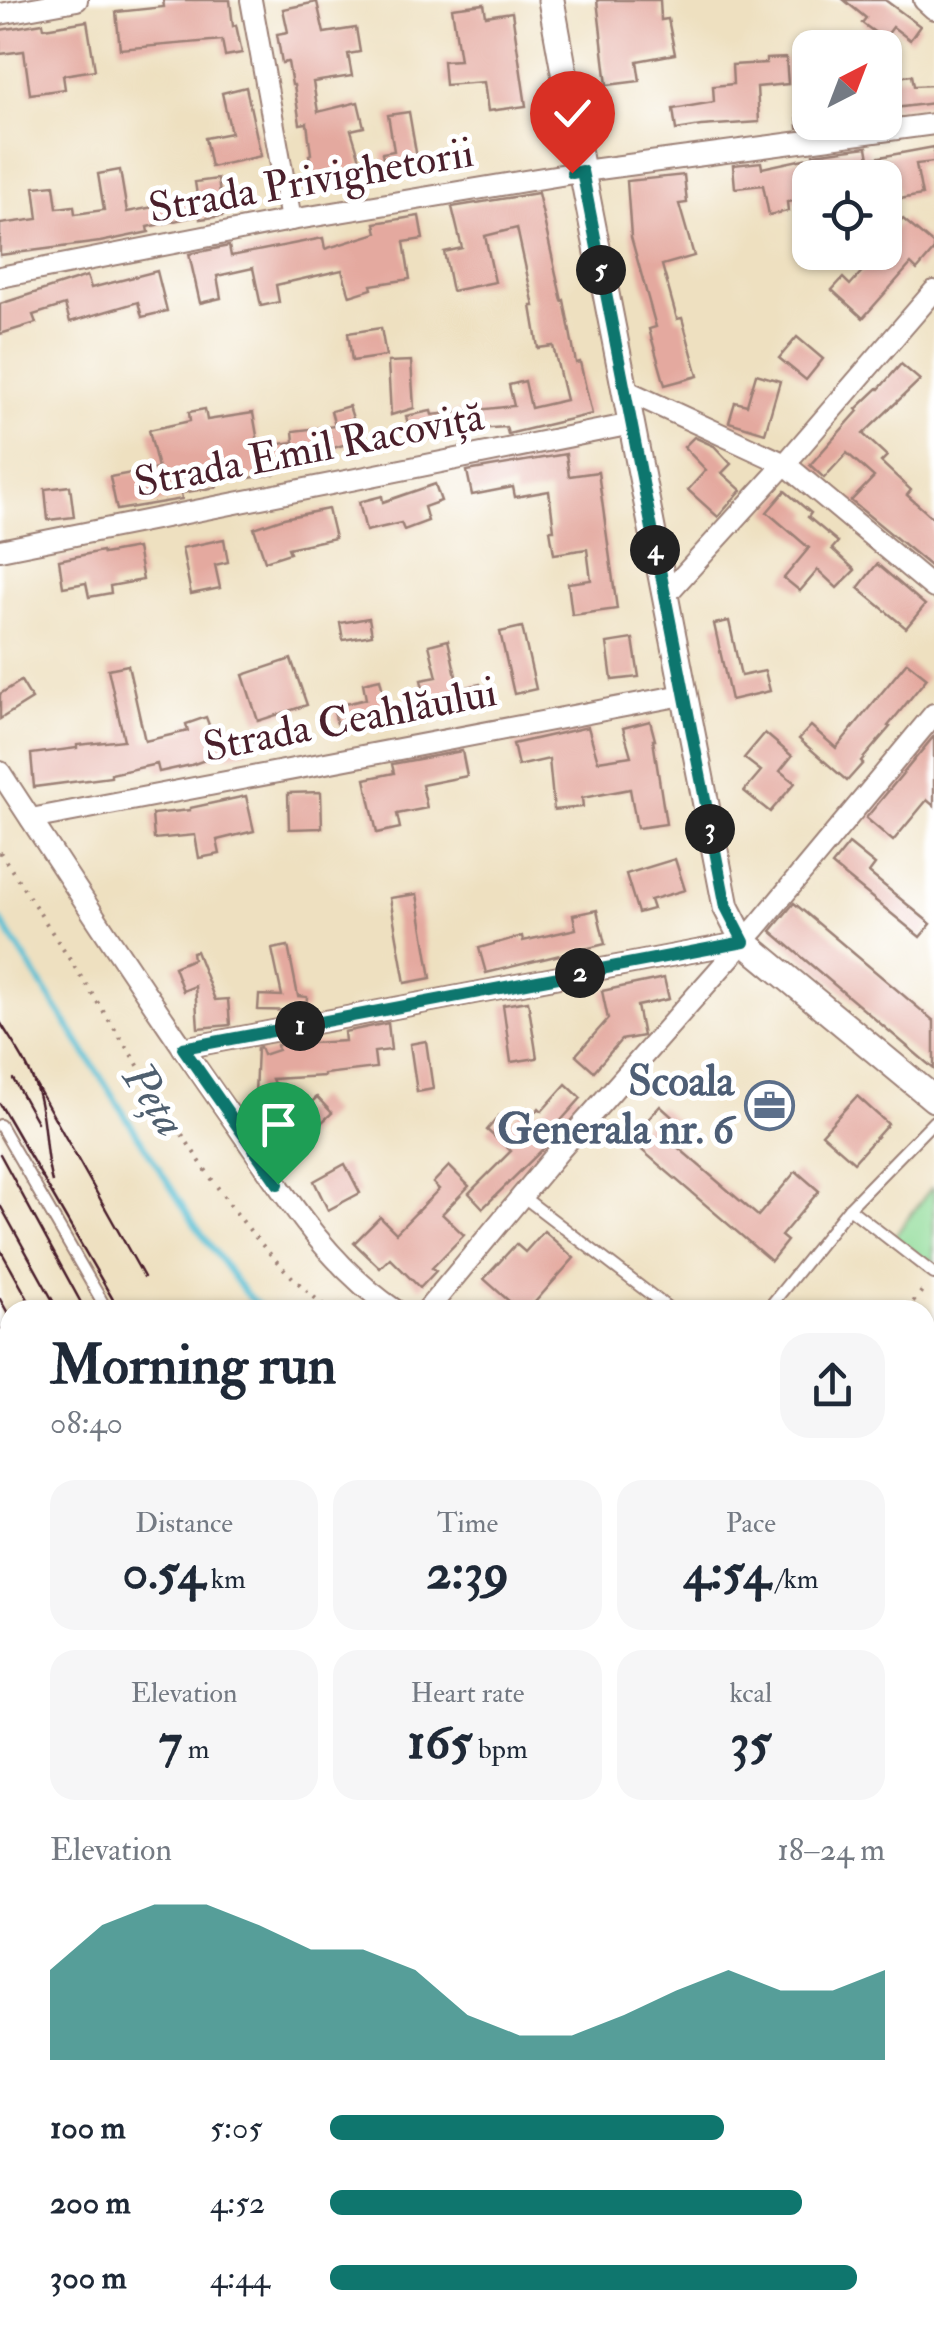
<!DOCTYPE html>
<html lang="en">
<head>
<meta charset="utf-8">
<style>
  body { margin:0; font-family:"IM FELL Double Pica",serif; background:#f6f6f7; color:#1f2937; height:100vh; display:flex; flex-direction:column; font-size:38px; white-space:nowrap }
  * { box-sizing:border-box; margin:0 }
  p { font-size:32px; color:#747a83 }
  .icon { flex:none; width:55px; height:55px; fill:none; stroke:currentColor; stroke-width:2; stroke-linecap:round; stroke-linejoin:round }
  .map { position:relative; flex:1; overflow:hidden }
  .side { position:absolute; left:0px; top:1300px; width:935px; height:1038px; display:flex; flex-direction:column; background:#fff; border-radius:30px 30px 0 0; box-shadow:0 2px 8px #0004 }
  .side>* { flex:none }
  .needle { width:65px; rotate:42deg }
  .controls { position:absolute; left:792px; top:30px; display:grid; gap:20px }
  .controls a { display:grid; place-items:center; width:110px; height:110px; border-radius:20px; background:#fff; box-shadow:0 2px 8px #0004; font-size:50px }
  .pin { position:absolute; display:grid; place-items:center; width:85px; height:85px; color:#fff; margin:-102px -42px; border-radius:50% 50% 50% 0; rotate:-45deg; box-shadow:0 0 10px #0007 }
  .pin .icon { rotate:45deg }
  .km { position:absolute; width:50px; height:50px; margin:-25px; border-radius:50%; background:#222; color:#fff; font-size:28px; line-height:50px; text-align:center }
  .round { display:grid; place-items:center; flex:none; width:105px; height:105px; border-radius:30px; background:#f6f6f7 }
  .summary { display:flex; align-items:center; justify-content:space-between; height:170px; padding:0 50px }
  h1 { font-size:55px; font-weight:800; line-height:75px }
  .stats { display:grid; grid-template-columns:repeat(3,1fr); gap:15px; height:170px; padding:10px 50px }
  .stats div { display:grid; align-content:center; border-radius:25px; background:#f6f6f7; text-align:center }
  .stats b { font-size:50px; font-weight:800 }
  .stats small { font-size:28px; font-weight:400 }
  .stats p { font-size:28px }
  .chart { height:280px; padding:20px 50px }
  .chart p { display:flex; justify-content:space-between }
  .chart svg { width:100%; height:180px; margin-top:10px; fill:#0f766e; opacity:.7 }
  ul { padding:0 50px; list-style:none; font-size:32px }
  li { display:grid; grid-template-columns:160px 120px 1fr; align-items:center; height:75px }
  li i { height:25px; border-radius:12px; background:#0f766e }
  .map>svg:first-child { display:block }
  .green { fill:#90dc99; stroke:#6d7e62; stroke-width:2.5 }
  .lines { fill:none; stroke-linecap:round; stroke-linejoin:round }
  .stream { stroke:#57bfd4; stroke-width:6 }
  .building { fill:#e4a99f }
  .service-casing { stroke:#9c8076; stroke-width:14 }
  .minor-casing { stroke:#9c8076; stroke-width:24 }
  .tertiary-casing { stroke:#9c8076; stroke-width:29 }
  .secondary-casing { stroke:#9c8076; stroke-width:31 }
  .primary-casing { stroke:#9c8076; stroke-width:34 }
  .path { stroke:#9c8076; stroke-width:4; stroke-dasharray:2.5 8; stroke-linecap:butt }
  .service { stroke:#fff; stroke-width:10 }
  .minor { stroke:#fff; stroke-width:20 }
  .tertiary { stroke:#fff; stroke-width:25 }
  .secondary { stroke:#fff; stroke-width:28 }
  .primary { stroke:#fff; stroke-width:30 }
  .tram { stroke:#4a1f2b; stroke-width:2.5 }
  .route-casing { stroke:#fff; stroke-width:20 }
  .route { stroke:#0f766e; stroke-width:12 }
  .labels { text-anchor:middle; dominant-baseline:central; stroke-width:10; stroke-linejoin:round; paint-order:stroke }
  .street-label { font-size:42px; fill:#4a1f2b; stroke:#fff }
  .service-label { font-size:42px; font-weight:bold; fill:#4e5e75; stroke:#fff; text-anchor:end }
  .water-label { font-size:45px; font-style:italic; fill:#4f5f6f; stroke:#fff }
</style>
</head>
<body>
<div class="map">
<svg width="934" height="2337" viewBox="0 0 934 2337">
  <rect width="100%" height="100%" fill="#fff"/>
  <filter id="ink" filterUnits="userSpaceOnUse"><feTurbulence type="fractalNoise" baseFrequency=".01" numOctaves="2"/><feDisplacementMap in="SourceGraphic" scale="20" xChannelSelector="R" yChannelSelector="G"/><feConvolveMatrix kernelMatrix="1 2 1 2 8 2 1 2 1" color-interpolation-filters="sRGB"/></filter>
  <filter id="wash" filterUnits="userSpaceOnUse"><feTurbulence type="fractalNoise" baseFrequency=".0048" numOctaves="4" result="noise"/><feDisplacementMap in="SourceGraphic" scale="40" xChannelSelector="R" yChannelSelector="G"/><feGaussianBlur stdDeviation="2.25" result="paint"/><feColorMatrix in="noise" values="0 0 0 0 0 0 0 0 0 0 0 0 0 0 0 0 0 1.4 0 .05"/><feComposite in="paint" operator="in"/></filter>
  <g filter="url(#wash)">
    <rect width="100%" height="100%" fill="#eee0c0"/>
    <!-- green -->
    <path class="green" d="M 932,1187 L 934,1189 L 934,1271 L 893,1238 Z"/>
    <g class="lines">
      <!-- stream -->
      <g class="stream">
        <path d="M 0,919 L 193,1222 L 245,1293 L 263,1310"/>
        <path d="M 925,1773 L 934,1779"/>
      </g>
    </g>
    <g id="blocks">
      <!-- building -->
      <g class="building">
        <path d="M 163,0 L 230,0 L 233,26 L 236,25 L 242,53 L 225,56 L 222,40 L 120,49 L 116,12 L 164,7 Z"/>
        <path d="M 597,0 L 660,0 L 661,20 L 668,19 L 675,54 L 637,61 L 640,81 L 607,85 Z"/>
        <path d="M 844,0 L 885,0 L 920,26 L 910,40 L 893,27 L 884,39 L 862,23 L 866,18 Z"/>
        <path d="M 317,2 L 324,33 L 356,28 L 360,52 L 348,54 L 352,76 L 313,82 L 318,112 L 358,102 L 364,127 L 351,130 L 362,166 L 316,180 L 309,155 L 311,154 L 307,123 L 300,124 L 294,85 L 292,85 L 288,62 L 282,63 L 277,34 L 288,32 L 283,9 Z"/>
        <path d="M 484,4 L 486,16 L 512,12 L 526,106 L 488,111 L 484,82 L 445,85 L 443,61 L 460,60 L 452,8 Z"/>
        <path d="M 87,21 L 95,70 L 63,75 L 65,89 L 30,94 L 24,51 L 0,54 L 0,30 L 43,23 L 44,28 Z"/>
        <path d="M 786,58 L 788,84 L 757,87 L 759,122 L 701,126 L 676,130 L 673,109 L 714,102 L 713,86 L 733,84 L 732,65 L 766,63 L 766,59 Z"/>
        <path d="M 912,75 L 914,86 L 934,85 L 934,103 L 894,108 L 890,78 Z"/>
        <path d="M 810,79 L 810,127 L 798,128 L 795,80 Z"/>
        <path d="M 246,87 L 261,156 L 211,167 L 205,138 L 231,133 L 222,93 Z"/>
        <path d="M 409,112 L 418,164 L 385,170 L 382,153 L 394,151 L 388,115 Z"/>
        <path d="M 867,147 L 869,159 L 934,147 L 934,162 L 916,164 L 922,195 L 900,199 L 896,178 L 810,178 L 810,198 L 787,202 L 788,211 L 769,215 L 763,185 L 735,188 L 733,165 L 761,162 L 762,168 L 813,157 L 813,154 Z"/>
        <path d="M 120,170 L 127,212 L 169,204 L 168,202 L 197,195 L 195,182 L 218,179 L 223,216 L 200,219 L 200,215 L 148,227 L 149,232 L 100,242 L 0,255 L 0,224 L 38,219 L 34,187 L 54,185 L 57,208 L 74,206 L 75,214 L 104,210 L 98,174 Z"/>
        <path d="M 684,175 L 687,203 L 679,204 L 694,256 L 662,265 L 677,319 L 682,318 L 698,376 L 665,385 L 649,329 L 656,327 L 631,237 L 627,181 Z"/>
        <path d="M 538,193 L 562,301 L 564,300 L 576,363 L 580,362 L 592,414 L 508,434 L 506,427 L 477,429 L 436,435 L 437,437 L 412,443 L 406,416 L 431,411 L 432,415 L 514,406 L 509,385 L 525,381 L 531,408 L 566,400 L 553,346 L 538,348 L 531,306 L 534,306 L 517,228 L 485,236 L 495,282 L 452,291 L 444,252 L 462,248 L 452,207 Z"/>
        <path d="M 419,216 L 423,239 L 404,242 L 410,279 L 371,285 L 372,289 L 350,296 L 342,270 L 276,285 L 279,302 L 261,306 L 253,268 L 217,276 L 221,298 L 200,303 L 189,254 L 229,246 L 231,256 L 323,238 L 325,249 L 377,233 L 375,223 Z"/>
        <path d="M 903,219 L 934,245 L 934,250 L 917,270 L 911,264 L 863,318 L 832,290 L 843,278 L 850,285 L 879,252 L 885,252 L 885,238 Z"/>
        <path d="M 157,271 L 167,311 L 142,317 L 138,302 L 70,322 L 65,305 L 33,315 L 36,323 L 0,334 L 0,304 L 87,276 L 91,288 Z"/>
        <path d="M 381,328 L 386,356 L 352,361 L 348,333 Z"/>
        <path d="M 797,337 L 823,359 L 806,380 L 779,358 Z"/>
        <path d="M 411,361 L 414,408 L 391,415 L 388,362 Z"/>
        <path d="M 901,364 L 920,380 L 863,434 L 887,456 L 881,462 L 911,490 L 907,495 L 934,519 L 934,569 L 851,501 L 874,477 L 847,453 L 824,478 L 810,465 L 858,411 L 856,409 L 878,388 L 879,389 Z"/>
        <path d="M 756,374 L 780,381 L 765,433 L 729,422 L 735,402 L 747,405 Z"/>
        <path d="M 349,406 L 360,440 L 320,452 L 320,454 L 273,460 L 275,474 L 216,483 L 217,487 L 181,493 L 182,499 L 117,510 L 110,477 L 158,468 L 149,430 L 190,421 L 189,412 L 205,409 L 207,420 L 253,413 L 259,447 L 294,442 L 293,431 L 335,426 L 331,411 Z"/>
        <path d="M 694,437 L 714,446 L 731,464 L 722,473 L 741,490 L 718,517 L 688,490 L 706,470 L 684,447 Z"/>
        <path d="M 566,454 L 569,476 L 598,472 L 617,609 L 572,615 L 568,583 L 591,580 L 587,549 L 554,554 L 550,530 L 554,530 L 549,491 L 515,497 L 513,487 L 472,495 L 467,471 Z"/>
        <path d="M 435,484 L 441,501 L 424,507 L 428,521 L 404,530 L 401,523 L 366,531 L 359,502 L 382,496 L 383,502 Z"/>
        <path d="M 70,486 L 74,517 L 48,520 L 45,489 Z"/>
        <path d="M 785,491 L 811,513 L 808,517 L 838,542 L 832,549 L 855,570 L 837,588 L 818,570 L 800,591 L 784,578 L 809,548 L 767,512 Z"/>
        <path d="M 328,509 L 335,538 L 288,548 L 290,553 L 265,561 L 254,528 L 284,518 Z"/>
        <path d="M 224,539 L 228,562 L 215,565 L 220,588 L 191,594 L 182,548 Z"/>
        <path d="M 137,548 L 143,580 L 110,586 L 111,593 L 89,597 L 86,583 L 63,587 L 59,560 L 102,551 L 103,554 Z"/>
        <path d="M 877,564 L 925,605 L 906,628 L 858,588 Z"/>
        <path d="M 369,618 L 372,635 L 343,640 L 340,623 Z"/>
        <path d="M 729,621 L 741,676 L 765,671 L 770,691 L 731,700 L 714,624 Z"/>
        <path d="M 522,627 L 536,689 L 514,694 L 500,632 Z"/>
        <path d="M 633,639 L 639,677 L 612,680 L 607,643 Z"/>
        <path d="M 448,640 L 459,689 L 480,684 L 485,705 L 368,731 L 365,718 L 337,724 L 333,707 L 366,699 L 363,683 L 380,679 L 387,709 L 426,700 L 421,680 L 437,677 L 429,645 Z"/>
        <path d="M 291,659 L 307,705 L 258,721 L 243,675 Z"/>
        <path d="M 907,662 L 927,678 L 888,726 L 890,727 L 861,761 L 863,763 L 847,781 L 799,739 L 811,726 L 836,748 Z"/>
        <path d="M 128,665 L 145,741 L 188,731 L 186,724 L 206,717 L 215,741 L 254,731 L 257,742 L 249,745 L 250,750 L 226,756 L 225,753 L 191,765 L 159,772 L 157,764 L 111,774 L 111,777 L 34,787 L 31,754 L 77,748 L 77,745 L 124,740 L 108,669 Z"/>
        <path d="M 21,681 L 32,699 L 0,719 L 0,694 Z"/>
        <path d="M 650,721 L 655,740 L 653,740 L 666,824 L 637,828 L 630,789 L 582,798 L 583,807 L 554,810 L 549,759 L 518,766 L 513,744 L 588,727 L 598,761 L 631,756 L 623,728 Z"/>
        <path d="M 765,733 L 792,756 L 780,771 L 795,783 L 770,812 L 744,791 L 761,771 L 744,758 Z"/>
        <path d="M 934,736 L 934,806 L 927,800 L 893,841 L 866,818 Z"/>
        <path d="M 462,751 L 467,776 L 422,785 L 427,808 L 397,814 L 400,828 L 377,833 L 365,779 L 394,773 L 392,764 Z"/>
        <path d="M 321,792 L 322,828 L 289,829 L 288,793 Z"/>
        <path d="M 246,796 L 254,831 L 217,840 L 220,854 L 199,858 L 195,835 L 154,839 L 152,814 L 190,810 L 190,808 Z"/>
        <path d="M 849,844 L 875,865 L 869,873 L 931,924 L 920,937 L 832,865 Z"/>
        <path d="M 675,859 L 685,890 L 650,900 L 653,909 L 638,913 L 626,874 Z"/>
        <path d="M 417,894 L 431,978 L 405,983 L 390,898 Z"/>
        <path d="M 794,903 L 934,1021 L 934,1069 L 771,931 Z"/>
        <path d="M 597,910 L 605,944 L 486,973 L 479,948 L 522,936 L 523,941 L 576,929 L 573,915 Z"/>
        <path d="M 288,946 L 298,996 L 307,997 L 306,1011 L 258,1010 L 259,995 L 282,996 L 272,949 Z"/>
        <path d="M 196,951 L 215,1000 L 228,999 L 230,1025 L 198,1028 L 195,986 L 183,991 L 174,967 L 193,959 L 192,952 Z"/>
        <path d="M 664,978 L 669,999 L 637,1006 L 643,1036 L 621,1040 L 594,1071 L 576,1055 L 608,1019 L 602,991 Z"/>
        <path d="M 528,1001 L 537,1058 L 511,1062 L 503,1005 Z"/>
        <path d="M 388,1023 L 391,1050 L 374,1052 L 376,1068 L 324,1074 L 324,1076 L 272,1079 L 275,1086 L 255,1094 L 257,1048 L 260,1047 L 263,1055 L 278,1050 L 277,1045 L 345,1041 L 344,1032 Z"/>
        <path d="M 426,1041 L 433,1089 L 417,1092 L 410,1044 Z"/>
        <path d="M 566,1084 L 581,1098 L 549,1134 L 553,1137 L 543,1149 L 483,1208 L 469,1193 L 511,1151 L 487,1130 L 499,1116 L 508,1123 L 521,1109 L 531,1117 L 539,1108 L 542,1111 Z"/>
        <path d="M 857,1096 L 888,1124 L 854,1162 L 822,1134 Z"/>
        <path d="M 317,1097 L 332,1113 L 298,1144 L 284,1128 Z"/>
        <path d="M 660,1106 L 679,1123 L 667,1138 L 758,1216 L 796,1171 L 819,1191 L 781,1236 L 787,1241 L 771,1261 L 630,1140 Z"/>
        <path d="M 345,1164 L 360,1193 L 328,1210 L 314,1181 Z"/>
        <path d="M 449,1166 L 469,1186 L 442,1214 L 464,1235 L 432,1268 L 436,1271 L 420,1288 L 390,1258 L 380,1268 L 354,1243 L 380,1217 L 396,1233 L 439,1189 L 433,1183 Z"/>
        <path d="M 544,1231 L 574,1258 L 528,1310 L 519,1310 L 484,1279 L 516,1244 L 525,1252 Z"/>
      </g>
    </g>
  </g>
  <g filter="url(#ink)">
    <use href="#blocks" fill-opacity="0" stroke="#9c8076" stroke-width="2.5"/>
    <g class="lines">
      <defs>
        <g id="service">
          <path d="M 0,1125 L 107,1310"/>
          <path d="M 522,1196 L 671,1310"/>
          <path d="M 849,1208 L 934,1274"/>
          <path d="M 767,1310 L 849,1208 L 934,1121"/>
          <path d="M 0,1425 L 10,1427"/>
          <path d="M 0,1565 L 10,1559"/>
          <path d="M 0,1673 L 10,1681"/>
          <path d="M 0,1708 L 10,1702"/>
          <path d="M 925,1804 L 934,1810"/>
        </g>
        <g id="minor">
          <path d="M 251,0 L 291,220"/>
          <path d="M 924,0 L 934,9"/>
          <path d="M 0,14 L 77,0"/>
          <path d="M 0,277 L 291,220 L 591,170 L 934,124"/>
          <path d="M 625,390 L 785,464 L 934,588"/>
          <path d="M 0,550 L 632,424"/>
          <path d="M 664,597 L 785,464 L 934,291"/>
          <path d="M 0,772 C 75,887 150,1002 229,1114 C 278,1184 323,1262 395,1310"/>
          <path d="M 31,819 L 683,695"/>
          <path d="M 183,1048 L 744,942"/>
          <path d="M 427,1310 L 560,1150 L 755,929 L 934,714"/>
          <path d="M 925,1980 L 934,1984"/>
          <path d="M 925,2152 L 934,2156"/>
          <path d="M 825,2328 L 847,2337"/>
          <path d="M 262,2337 L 265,2328"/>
          <path d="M 416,2337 L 419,2328"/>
        </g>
        <g id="tertiary">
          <path d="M 551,0 L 582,171 L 726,907 L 744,942 L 934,1099"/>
          <path d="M 141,2337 L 144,2328"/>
        </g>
        <g id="secondary">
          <path d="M 0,1474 L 10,1492"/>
          <path d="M 0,2126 L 10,2128"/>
          <path d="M 597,2328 L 603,2337"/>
        </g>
        <g id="primary">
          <path d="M 925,1577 L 934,1562"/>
          <path d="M 629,2337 L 635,2328"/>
        </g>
      </defs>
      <!-- service casing -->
      <use href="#service" class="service-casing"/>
      <!-- minor casing -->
      <use href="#minor" class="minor-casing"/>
      <!-- tertiary casing -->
      <use href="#tertiary" class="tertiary-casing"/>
      <!-- secondary casing -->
      <use href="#secondary" class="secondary-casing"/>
      <!-- primary casing -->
      <use href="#primary" class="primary-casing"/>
      <!-- path -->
      <g class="path">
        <path d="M 0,852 C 50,929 100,1006 150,1084 C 201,1164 253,1251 330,1310"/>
        <path d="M 907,1310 L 925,1287"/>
        <path d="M 925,1472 L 934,1462"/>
        <path d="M 925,1712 L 934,1728"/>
        <path d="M 563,2337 L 566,2328"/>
      </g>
      <!-- service -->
      <use href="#service" class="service"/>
      <!-- minor -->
      <use href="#minor" class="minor"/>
      <!-- tertiary -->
      <use href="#tertiary" class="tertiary"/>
      <!-- secondary -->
      <use href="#secondary" class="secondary"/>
      <!-- primary -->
      <use href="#primary" class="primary"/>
      <!-- tram -->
      <g class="tram">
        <path d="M 0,1022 C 14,1045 31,1068 38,1094 C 46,1123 44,1154 52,1182"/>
        <path d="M 13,1079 L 37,1122"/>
        <path d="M 35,1083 L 144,1277"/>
        <path d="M 0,1104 L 119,1310"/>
        <path d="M 0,1154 L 85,1310"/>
        <path d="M 0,1205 L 58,1310"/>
        <path d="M 0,1249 L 34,1310"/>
        <path d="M 0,1299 L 10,1317"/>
        <path d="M 0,1328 L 10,1345"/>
        <path d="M 0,1353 L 10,1370"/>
        <path d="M 0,1384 L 10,1400"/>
        <path d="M 0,1419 L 10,1423"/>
        <path d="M 925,1514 L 934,1497"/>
        <path d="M 590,2337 L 594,2328"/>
      </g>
    </g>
  </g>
  <g class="lines" filter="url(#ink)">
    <defs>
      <path id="route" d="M 278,1184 L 183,1048 L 744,942 L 726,907 L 582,171 L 572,173"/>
    </defs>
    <!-- route casing -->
    <use href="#route" class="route-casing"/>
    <!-- route -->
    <use href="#route" class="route"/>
  </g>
  <!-- icons -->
  <defs>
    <symbol id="office-ring" viewBox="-11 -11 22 22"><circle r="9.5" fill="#fff" stroke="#5c6f8a" stroke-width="1.5"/><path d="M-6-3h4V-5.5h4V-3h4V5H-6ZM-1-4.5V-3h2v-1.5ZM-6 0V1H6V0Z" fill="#5c6f8a"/></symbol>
  </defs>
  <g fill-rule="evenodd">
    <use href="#office-ring" x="742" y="1078" width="55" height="55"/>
  </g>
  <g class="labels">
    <!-- street labels -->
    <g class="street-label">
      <text transform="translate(311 181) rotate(-10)">Strada Privighetorii</text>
      <text transform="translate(309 450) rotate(-11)">Strada Emil Racoviță</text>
      <text transform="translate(350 720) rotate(-11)">Strada Ceahlăului</text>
    </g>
    <!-- service labels -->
    <g class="service-label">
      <text x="734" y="1082">Scoala<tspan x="734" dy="48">Generala nr. 6</tspan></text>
    </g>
    <!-- water labels -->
    <g class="water-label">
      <text transform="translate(154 1100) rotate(57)">Peța</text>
    </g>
  </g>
</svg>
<div class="controls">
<a><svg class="needle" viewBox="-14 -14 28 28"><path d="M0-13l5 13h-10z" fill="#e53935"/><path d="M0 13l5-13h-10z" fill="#747a83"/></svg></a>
<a><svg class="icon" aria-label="locate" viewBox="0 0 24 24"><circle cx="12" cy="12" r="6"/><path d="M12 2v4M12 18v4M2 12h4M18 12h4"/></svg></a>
</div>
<div class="pin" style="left:278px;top:1184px;background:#1e9e55"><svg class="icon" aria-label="arrive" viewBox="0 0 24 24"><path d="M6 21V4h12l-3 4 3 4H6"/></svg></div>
<div class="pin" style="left:572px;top:173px;background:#d93025"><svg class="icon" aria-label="check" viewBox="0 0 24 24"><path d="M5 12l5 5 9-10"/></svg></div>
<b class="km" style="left:300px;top:1026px">1</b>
<b class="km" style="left:580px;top:973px">2</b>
<b class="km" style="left:710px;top:829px">3</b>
<b class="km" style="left:655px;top:550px">4</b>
<b class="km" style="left:601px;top:270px">5</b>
<section class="side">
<div class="summary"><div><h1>Morning run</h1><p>08:40</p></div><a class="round"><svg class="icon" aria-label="share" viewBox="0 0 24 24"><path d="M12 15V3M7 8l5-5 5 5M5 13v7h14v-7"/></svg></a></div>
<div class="stats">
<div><p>Distance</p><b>0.54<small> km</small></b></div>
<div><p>Time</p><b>2:39</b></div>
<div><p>Pace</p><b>4:54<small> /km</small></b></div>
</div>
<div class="stats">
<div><p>Elevation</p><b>7<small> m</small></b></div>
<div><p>Heart rate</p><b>165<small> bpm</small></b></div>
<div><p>kcal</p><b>35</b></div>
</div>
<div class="chart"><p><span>Elevation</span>18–24 m</p>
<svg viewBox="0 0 160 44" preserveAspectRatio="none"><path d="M0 44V22L10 11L20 6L30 6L40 11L50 17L60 17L70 22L80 33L90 38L100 38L110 33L120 27L130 22L140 27L150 27L160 22V44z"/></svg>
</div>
<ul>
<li><b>100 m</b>5:05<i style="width:71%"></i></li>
<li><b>200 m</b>4:52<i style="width:85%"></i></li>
<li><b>300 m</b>4:44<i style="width:95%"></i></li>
</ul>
</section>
</div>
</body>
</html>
